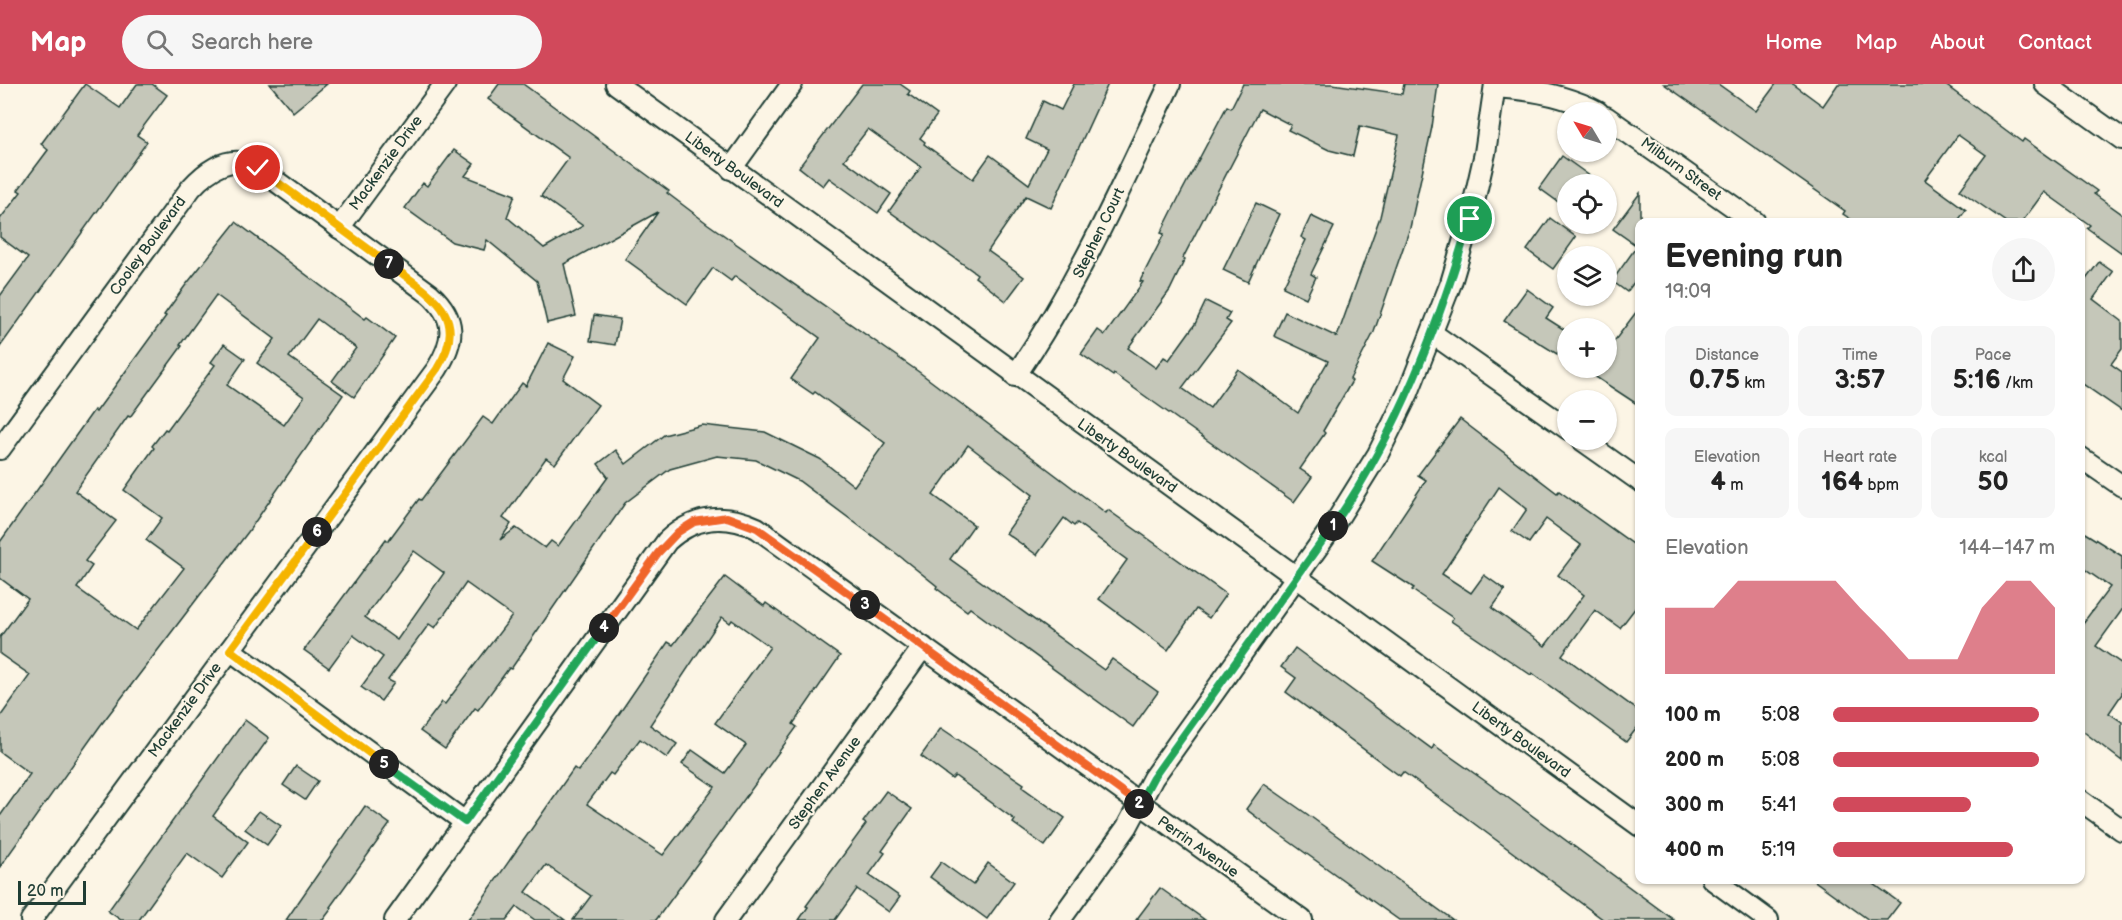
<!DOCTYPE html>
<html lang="en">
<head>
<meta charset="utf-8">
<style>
  body { margin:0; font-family:"Balsamiq Sans",sans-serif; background:#f6f6f6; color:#222; height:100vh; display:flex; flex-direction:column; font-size:22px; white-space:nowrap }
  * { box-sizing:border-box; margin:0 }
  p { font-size:20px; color:#767676 }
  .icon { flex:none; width:33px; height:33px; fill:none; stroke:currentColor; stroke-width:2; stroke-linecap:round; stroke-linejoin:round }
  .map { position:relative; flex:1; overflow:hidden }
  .panel { position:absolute; left:1635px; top:134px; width:450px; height:666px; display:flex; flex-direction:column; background:#fff; border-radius:12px; box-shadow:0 2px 4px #0004 }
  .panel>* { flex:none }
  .needle { width:39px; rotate:308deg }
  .tools { position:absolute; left:1557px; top:18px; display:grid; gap:12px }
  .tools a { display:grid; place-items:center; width:60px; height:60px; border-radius:50%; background:#fff; box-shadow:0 2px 4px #0004; font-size:30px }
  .scale { position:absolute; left:18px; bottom:15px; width:68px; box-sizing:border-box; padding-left:6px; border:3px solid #1f3d34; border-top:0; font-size:16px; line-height:21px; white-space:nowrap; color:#1f3d34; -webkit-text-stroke:4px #fcf5e5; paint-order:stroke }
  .pin { position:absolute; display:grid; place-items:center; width:51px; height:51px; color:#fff; margin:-26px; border:3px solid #fff; border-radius:50%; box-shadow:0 2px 6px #0007 }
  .km { position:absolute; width:30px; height:30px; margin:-15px; border-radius:50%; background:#222; color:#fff; font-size:16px; line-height:30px; text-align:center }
  .round { display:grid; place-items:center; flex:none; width:63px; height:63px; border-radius:32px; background:#f6f6f6 }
  .headline { display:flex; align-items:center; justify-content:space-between; height:102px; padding:0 30px }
  h1 { font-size:33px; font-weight:700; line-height:45px }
  .metrics { display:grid; grid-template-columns:repeat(3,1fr); gap:9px; height:102px; padding:6px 30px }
  .metrics div { display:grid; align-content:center; border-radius:12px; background:#f6f6f6; text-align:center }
  .metrics b { font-size:26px; font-weight:700 }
  .metrics small { font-size:16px; font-weight:400 }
  .metrics p { font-size:16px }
  .chart { height:168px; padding:12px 30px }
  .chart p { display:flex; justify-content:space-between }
  .chart svg { width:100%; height:108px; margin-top:6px; fill:#d1495b; opacity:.7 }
  ul { padding:0 30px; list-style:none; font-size:20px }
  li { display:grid; grid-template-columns:96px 72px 1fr; align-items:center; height:45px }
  li i { height:15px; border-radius:8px; background:#d1495b }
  header { display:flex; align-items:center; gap:36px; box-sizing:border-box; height:84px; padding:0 30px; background:#d1495b; color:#fff }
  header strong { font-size:28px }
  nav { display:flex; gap:33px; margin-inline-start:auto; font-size:21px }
  .search { width:420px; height:54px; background:#f6f6f6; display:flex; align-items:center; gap:15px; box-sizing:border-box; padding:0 21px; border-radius:33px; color:#767676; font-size:22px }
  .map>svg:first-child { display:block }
  .building { fill:#c5c7b9; stroke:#1f3d34; stroke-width:1.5; fill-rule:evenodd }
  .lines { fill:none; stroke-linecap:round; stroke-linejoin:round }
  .minor-casing { stroke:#1f3d34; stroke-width:24 }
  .minor { stroke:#fcf5e5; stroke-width:20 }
  .split-1-casing { stroke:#fff; stroke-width:12 }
  .split-2-casing { stroke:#fff; stroke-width:12 }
  .split-3-casing { stroke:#fff; stroke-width:12 }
  .split-4-casing { stroke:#fff; stroke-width:12 }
  .split-5-casing { stroke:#fff; stroke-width:12 }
  .split-6-casing { stroke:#fff; stroke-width:12 }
  .split-7-casing { stroke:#fff; stroke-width:12 }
  .split-8-casing { stroke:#fff; stroke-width:12 }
  .split-1 { stroke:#22a559; stroke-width:8 }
  .split-2 { stroke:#22a559; stroke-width:8 }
  .split-3 { stroke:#f0652b; stroke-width:8 }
  .split-4 { stroke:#f0652b; stroke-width:8 }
  .split-5 { stroke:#22a559; stroke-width:8 }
  .split-6 { stroke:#f5b400; stroke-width:8 }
  .split-7 { stroke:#f5b400; stroke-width:8 }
  .split-8 { stroke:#f5b400; stroke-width:8 }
  .labels { text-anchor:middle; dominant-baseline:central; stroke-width:4.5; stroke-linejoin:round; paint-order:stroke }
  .street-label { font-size:15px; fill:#1f3d34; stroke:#fcf5e5 }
</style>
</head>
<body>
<header>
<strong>Map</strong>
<div class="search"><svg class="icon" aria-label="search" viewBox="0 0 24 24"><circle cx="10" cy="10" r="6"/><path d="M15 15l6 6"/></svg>Search here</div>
<nav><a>Home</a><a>Map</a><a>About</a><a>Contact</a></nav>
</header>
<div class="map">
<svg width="2122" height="836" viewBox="0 0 2122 836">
  <rect width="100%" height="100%" fill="#fcf5e5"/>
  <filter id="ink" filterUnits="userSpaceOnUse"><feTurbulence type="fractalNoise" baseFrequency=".0167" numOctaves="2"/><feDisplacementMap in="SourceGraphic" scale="12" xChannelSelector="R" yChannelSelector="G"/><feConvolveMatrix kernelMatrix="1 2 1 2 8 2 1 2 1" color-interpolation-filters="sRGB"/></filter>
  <g filter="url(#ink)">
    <!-- building -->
    <g class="building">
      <path d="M 85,0 L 120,24 L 137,0 L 152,0 L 167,11 L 137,51 L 147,58 L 0,263 L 0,212 L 28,174 L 0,153 L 0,135 L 21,108 L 18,106 L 48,66 L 41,60 Z"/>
      <path d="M 270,0 L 327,0 L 293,28 Z"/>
      <path d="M 499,0 L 523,0 L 669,107 L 667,109 L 708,140 L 919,288 L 1106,429 L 1108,426 L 1226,510 L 1209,534 L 1196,525 L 1168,566 L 1099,515 L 1127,476 L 1077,439 L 1074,442 L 1064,434 L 1037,471 L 1006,449 L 1033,411 L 968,361 L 933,411 L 974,441 L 950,475 L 1104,586 L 1112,575 L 1158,608 L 1133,643 L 970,524 L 967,527 L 936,504 L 937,502 L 897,470 L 799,397 L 756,376 L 717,372 L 670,385 L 625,419 L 511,585 L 509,584 L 478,626 L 475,624 L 445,665 L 420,647 L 442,618 L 445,620 L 512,532 L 466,499 L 435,544 L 429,540 L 388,596 L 394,599 L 381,617 L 361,603 L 383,573 L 353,551 L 329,584 L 304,566 L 386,455 L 388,457 L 419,415 L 421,416 L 483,333 L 493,340 L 522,299 L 526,302 L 548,259 L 575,272 L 563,295 L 598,321 L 555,380 L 546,374 L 503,434 L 511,440 L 500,456 L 516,444 L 545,464 L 551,457 L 558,462 L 608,393 L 598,380 L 616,366 L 626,380 L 664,351 L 702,341 L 765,348 L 820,375 L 854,402 L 885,359 L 815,308 L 813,310 L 791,295 L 820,254 L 735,192 L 731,197 L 713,184 L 687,220 L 625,175 L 658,128 L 564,180 L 576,232 L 547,239 L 537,197 L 487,156 L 484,166 L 452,158 L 405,124 L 423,99 L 427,102 L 454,66 L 474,80 L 465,92 L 515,111 L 507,133 L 544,164 L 583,142 L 541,112 L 569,74 L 488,15 ZM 414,467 L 444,489 L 397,556 L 365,533 Z"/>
      <path d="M 862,0 L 900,0 L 910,7 L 908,10 L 937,31 L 920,54 L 925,58 L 924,60 L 973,95 L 990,71 L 1029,100 L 1047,65 L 1026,55 L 1043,17 L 1061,26 L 1074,0 L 1108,0 L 1051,124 L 1026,112 L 988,167 L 1024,193 L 1006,217 L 975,193 L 977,190 L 889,127 L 921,83 L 868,45 L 844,76 L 891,110 L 878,129 L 829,94 L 823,102 L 799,83 Z"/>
      <path d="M 1243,0 L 1332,0 L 1402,10 L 1404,0 L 1438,0 L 1432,43 L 1410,144 L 1374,248 L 1350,295 L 1352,297 L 1323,347 L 1325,349 L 1300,385 L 1312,393 L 1294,418 L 1114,290 L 1113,292 L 1081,270 L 1098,246 L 1105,251 L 1143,198 L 1140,197 L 1164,150 L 1161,149 L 1179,113 L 1227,22 L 1231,24 ZM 1260,25 L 1291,41 L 1288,46 L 1329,66 L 1353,72 L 1360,42 L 1399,51 L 1380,133 L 1337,253 L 1285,228 L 1274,252 L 1328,277 L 1298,329 L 1238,285 L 1210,324 L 1182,304 L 1231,239 L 1226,236 L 1230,229 L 1206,217 L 1195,240 L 1169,276 L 1164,273 L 1156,284 L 1128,264 L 1170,206 L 1185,175 L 1183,174 Z"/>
      <path d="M 1664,0 L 1718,0 L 1756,27 L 1776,0 L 1793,0 L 1823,22 L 1838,0 L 1944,0 L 2022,58 L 2024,55 L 2097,107 L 2094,110 L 2122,130 L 2122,169 L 2087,144 L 2090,141 L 2044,108 L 2022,138 L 2006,138 L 1974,116 L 1960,106 L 1986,71 L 1958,51 L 1925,96 L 1966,126 L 1957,138 L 1855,138 L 1843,130 L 1845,127 Z"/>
      <path d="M 1562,72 L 1601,100 L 1568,100 L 1568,125 L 1539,104 Z"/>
      <path d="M 1640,109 L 1640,190 L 1627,208 L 1612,197 L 1637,162 L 1613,145 Z"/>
      <path d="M 1256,119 L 1279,130 L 1248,198 L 1223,186 Z"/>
      <path d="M 1311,132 L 1334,143 L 1311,190 L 1316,193 L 1306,214 L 1283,203 L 1306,156 L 1301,153 Z"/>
      <path d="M 1550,134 L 1576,153 L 1553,185 L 1527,166 Z"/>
      <path d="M 236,138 L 365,235 L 367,233 L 395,254 L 354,313 L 332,297 L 356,264 L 317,235 L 289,273 L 343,311 L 248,448 L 100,642 L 0,783 L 0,732 L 30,690 L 0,668 L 0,633 L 30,591 L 0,570 L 0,553 L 28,515 L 0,494 L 0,458 L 94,326 L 96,328 L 166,232 L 164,231 L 185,202 ZM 216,211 L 275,255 L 257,279 L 304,313 L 284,341 L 227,301 L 245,275 L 224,260 L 211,278 L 215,281 L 167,346 L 165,345 L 152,362 L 154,364 L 124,406 L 162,434 L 146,456 L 184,484 L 136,546 L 77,504 L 92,482 L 85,477 L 116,437 L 75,407 L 128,332 L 130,333 L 182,262 L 180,261 Z"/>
      <path d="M 2099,178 L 2113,188 L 2093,215 L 2122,237 L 2122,265 L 2111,280 L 2122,288 L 2122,327 L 2080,298 L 2080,203 Z"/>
      <path d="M 1527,205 L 1553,224 L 1546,234 L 1568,248 L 1568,255 L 1557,270 L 1504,237 Z"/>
      <path d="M 1640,223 L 1640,322 L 1582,284 L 1606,284 L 1606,268 Z"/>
      <path d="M 594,231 L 620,235 L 615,261 L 590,257 Z"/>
      <path d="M 1460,335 L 1557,409 L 1559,407 L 1640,465 L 1640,518 L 1620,544 L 1595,526 L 1562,571 L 1640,628 L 1640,640 L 1626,658 L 1532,589 L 1531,591 L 1451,537 L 1453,534 L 1412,506 L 1414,504 L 1372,477 L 1426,396 L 1418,391 ZM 1499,403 L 1527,425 L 1512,447 L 1529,459 L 1546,435 L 1581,461 L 1558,491 L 1584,511 L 1545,562 L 1492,524 L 1505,506 L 1484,491 L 1471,509 L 1442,490 Z"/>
      <path d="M 2080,446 L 2122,472 L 2122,526 L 2096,562 L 2122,580 L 2122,610 L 2109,629 L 2122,638 L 2122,677 L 2080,645 L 2080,543 L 2110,503 L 2080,482 Z"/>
      <path d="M 725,493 L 764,522 L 766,519 L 840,572 L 793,640 L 797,643 L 656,836 L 573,836 L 591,812 L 546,781 L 526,808 L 565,836 L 535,836 L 517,823 L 507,836 L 468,836 L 574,684 L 578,687 L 608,646 L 668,558 L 673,561 ZM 722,533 L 730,539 L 732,536 L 770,563 L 715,639 L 746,661 L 725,689 L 692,666 L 682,680 L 715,703 L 663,771 L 587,720 L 610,689 L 613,691 L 640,655 L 667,674 L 677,660 L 650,641 Z"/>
      <path d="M 1295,564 L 1432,665 L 1434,661 L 1488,699 L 1674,836 L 1604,836 L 1449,721 L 1403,688 L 1400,692 L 1286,608 L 1296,594 L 1281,583 Z"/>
      <path d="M 245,636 L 269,654 L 213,732 L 248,758 L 222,794 L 187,769 L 139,836 L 121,836 L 108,827 Z"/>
      <path d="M 941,644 L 1024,700 L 1022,703 L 1065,734 L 1045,762 L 1013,739 L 1015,736 L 955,692 L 952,695 L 921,672 Z"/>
      <path d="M 296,682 L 318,697 L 305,716 L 283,701 Z"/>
      <path d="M 1264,700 L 1307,730 L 1453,836 L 1399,836 L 1276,748 L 1246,725 Z"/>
      <path d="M 886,707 L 912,725 L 882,767 L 885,769 L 869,791 L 900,813 L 889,828 L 857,805 L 835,836 L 799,836 L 808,823 L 806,822 L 866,740 L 863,738 Z"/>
      <path d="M 365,722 L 390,740 L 330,823 L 332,824 L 323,836 L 286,836 Z"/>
      <path d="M 259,727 L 281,742 L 267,761 L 245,745 Z"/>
      <path d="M 941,778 L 973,801 L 988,779 L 1014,798 L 987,835 L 930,793 Z"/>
      <path d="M 1812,795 L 1867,795 L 1900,819 L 1887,836 L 1869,836 Z"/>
      <path d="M 1160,804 L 1205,836 L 1136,836 Z"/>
    </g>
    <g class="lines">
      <defs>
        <g id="minor">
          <path d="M 616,0 L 1640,742"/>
          <path d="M 2045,0 L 2122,55"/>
          <path d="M 1495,3 C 1531,5 1566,11 1598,28"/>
          <path d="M 1606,33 L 1755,138"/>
          <path d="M 731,85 L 792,0"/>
          <path d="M 339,144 L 445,0"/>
          <path d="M 1433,250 L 1568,345"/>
          <path d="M 1015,292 C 1079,199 1122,101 1170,0"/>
          <path d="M 1582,356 L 1640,397"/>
          <path d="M 0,365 L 191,104 C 209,84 232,69 258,84 L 430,210 C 457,235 455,256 437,285 L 31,836"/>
          <path d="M 2080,373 L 2122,402"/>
          <path d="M 230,566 L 465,738"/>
          <path d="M 2080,716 L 2122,746"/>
          <path d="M 1712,795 L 1768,836"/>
          <path d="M 395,836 L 667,457 C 694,432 724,429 757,444 L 1302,836"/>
          <path d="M 726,836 L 923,563"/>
          <path d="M 1060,836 L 1127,743 L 1153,694 L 1337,436 L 1378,370 L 1408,309 L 1451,199 L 1470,135 L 1485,69 L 1495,0"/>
        </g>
      </defs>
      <!-- minor casing -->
      <use href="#minor" class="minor-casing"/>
      <!-- minor -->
      <use href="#minor" class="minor"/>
    </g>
  </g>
  <g class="lines" filter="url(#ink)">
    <defs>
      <path id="split-1" d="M 1333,442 C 1398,349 1438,243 1470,135"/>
      <path id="split-2" d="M 1139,720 L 1153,694 L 1333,442"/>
      <path id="split-3" d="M 865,521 L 1139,720"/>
      <path id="split-4" d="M 604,544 L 658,469 L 678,448 L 694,438 L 727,433 L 757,444 L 865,521"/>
      <path id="split-5" d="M 384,680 L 465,738 L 604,544"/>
      <path id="split-6" d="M 317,448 L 230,566 L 384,680"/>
      <path id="split-7" d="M 317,448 L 437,285 C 472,230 429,210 389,180"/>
      <path id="split-8" d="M 258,84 L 389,180"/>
    </defs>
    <!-- split-1 casing -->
    <use href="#split-1" class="split-1-casing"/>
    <!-- split-2 casing -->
    <use href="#split-2" class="split-2-casing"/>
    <!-- split-3 casing -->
    <use href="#split-3" class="split-3-casing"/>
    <!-- split-4 casing -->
    <use href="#split-4" class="split-4-casing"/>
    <!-- split-5 casing -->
    <use href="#split-5" class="split-5-casing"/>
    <!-- split-6 casing -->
    <use href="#split-6" class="split-6-casing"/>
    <!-- split-7 casing -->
    <use href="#split-7" class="split-7-casing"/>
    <!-- split-8 casing -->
    <use href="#split-8" class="split-8-casing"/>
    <!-- split-1 -->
    <use href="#split-1" class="split-1"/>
    <!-- split-2 -->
    <use href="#split-2" class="split-2"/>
    <!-- split-3 -->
    <use href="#split-3" class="split-3"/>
    <!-- split-4 -->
    <use href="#split-4" class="split-4"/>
    <!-- split-5 -->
    <use href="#split-5" class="split-5"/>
    <!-- split-6 -->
    <use href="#split-6" class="split-6"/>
    <!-- split-7 -->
    <use href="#split-7" class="split-7"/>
    <!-- split-8 -->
    <use href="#split-8" class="split-8"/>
  </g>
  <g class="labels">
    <!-- street labels -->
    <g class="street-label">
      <text transform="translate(386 79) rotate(-54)">Mackenzie Drive</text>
      <text transform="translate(1681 85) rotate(36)">Milburn Street</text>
      <text transform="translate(734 86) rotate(36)">Liberty Boulevard</text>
      <text transform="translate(1099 149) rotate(-64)">Stephen Court</text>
      <text transform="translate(148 162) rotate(-54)">Cooley Boulevard</text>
      <text transform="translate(1127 372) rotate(35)">Liberty Boulevard</text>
      <text transform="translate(185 626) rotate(-54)">Mackenzie Drive</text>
      <text transform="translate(1521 656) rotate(36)">Liberty Boulevard</text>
      <text transform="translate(825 699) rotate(-54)">Stephen Avenue</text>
      <text transform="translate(1198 763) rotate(35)">Perrin Avenue</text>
    </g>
  </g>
</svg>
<div class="tools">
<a><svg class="needle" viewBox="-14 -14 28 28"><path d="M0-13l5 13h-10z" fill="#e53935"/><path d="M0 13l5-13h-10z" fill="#767676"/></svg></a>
<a><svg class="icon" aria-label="locate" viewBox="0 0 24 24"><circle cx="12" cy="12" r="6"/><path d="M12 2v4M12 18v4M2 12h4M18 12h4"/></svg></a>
<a><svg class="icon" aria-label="layers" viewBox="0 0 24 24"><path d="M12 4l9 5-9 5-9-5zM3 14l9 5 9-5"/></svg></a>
<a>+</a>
<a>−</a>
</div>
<div class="scale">20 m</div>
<div class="pin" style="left:1470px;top:135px;background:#1e9e55"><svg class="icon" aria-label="arrive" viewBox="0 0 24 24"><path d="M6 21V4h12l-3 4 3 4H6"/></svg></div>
<div class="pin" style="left:258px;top:84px;background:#d93025"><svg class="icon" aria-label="check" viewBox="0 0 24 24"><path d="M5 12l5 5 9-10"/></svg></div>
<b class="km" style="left:1333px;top:442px">1</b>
<b class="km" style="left:1139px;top:720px">2</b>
<b class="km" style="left:865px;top:521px">3</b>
<b class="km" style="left:604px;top:544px">4</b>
<b class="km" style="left:384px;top:680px">5</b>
<b class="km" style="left:317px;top:448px">6</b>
<b class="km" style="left:389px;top:180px">7</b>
<section class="panel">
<div class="headline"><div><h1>Evening run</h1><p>19:09</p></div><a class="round"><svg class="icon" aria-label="share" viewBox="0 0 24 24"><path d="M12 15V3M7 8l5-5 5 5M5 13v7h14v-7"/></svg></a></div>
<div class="metrics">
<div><p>Distance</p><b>0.75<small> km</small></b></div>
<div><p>Time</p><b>3:57</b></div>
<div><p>Pace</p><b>5:16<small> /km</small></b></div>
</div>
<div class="metrics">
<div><p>Elevation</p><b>4<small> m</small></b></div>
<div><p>Heart rate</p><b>164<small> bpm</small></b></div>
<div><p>kcal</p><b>50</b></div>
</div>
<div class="chart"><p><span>Elevation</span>144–147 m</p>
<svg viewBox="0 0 160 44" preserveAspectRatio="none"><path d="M0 44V17L10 17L20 17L30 6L40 6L50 6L60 6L70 6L80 17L90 27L100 38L110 38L120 38L130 17L140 6L150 6L160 17V44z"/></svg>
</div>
<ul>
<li><b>100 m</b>5:08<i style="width:93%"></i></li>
<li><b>200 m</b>5:08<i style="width:93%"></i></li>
<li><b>300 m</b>5:41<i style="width:62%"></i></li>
<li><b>400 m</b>5:19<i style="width:81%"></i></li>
</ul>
</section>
</div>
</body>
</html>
